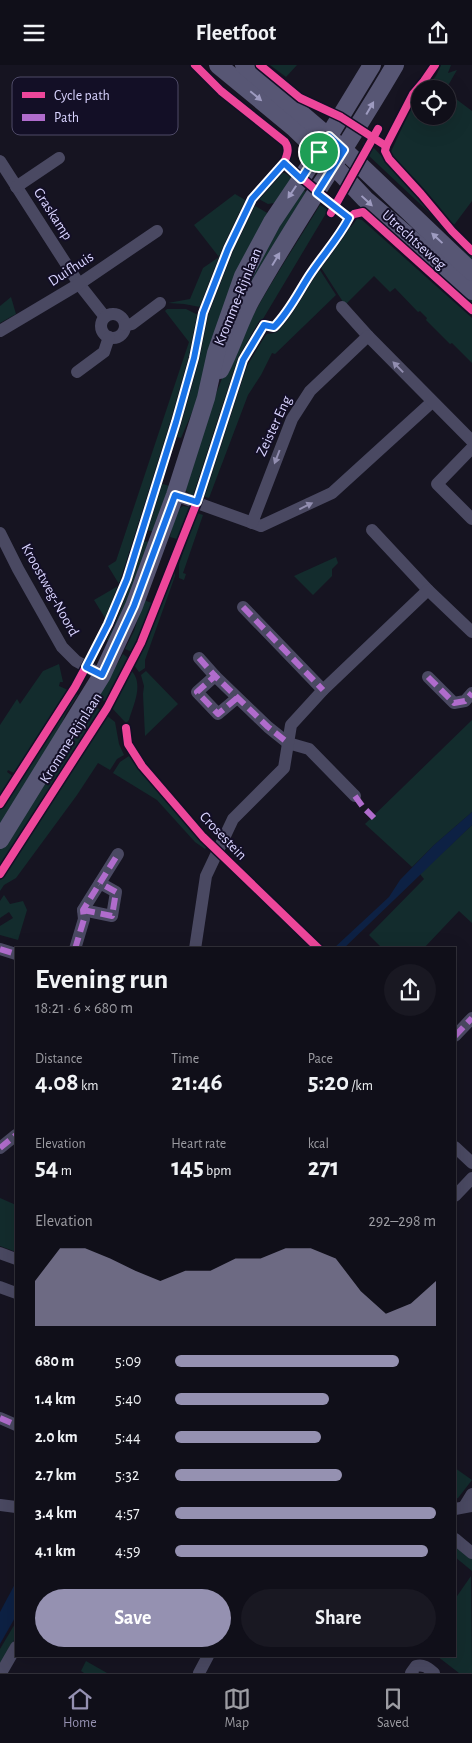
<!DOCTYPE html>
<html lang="en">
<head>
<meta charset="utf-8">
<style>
  body { margin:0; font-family:"Alegreya Sans",sans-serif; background:#191822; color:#f1f3f6; height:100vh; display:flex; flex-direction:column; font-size:19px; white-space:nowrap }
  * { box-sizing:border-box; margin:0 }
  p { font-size:16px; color:#9c9ca2 }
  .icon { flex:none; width:28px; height:28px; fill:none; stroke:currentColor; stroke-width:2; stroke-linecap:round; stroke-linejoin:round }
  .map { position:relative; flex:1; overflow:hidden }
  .panel { position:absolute; left:15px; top:882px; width:441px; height:710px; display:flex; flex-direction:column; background:#100f19; border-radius:0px; box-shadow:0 5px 20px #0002,0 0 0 1px #302f38 }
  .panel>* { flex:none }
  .fabs { position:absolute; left:411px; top:15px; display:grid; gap:10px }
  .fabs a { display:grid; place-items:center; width:45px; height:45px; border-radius:50%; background:#100f19; box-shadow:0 5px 20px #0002,0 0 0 1px #302f38; font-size:25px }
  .pin { position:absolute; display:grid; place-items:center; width:42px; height:42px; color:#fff; margin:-21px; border:2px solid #fff; border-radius:50%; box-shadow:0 1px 5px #0007 }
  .round { display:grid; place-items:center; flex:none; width:52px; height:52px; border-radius:26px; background:#191822 }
  .head { display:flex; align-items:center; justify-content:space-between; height:85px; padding:0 20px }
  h1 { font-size:28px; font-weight:700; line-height:38px }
  .figures { display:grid; grid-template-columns:repeat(3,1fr); gap:8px; height:85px; padding:5px 20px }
  .figures div { display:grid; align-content:center }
  .figures b { font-size:25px; font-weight:700 }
  .figures small { font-size:14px; font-weight:400 }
  .figures p { font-size:14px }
  .chart { height:140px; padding:10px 20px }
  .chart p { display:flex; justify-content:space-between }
  .chart svg { width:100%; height:90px; margin-top:5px; fill:#9591b1; opacity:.7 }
  .action { display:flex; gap:10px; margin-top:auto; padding:10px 20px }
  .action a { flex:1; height:58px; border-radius:30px; background:#9591b1; color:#fff; font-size:20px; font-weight:700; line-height:58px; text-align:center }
  .action a+a { background:#191822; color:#f1f3f6 }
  ul { padding:0 20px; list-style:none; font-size:16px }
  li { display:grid; grid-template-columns:80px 60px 1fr; align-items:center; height:38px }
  li i { height:12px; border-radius:6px; background:#9591b1 }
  header { display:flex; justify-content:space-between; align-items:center; height:65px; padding:0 20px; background:#100f19; font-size:22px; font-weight:700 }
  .menu { display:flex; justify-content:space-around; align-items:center; height:70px; border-top:1px solid #302f38; background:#100f19; font-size:14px; color:#9c9ca2 }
  .menu a { display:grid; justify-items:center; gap:2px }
  .menu .current { color:#9591b1 }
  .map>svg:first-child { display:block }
  .green { fill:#132c2d }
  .water { fill:#0d2144 }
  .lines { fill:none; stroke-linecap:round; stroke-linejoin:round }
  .street { stroke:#4a4962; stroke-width:12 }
  .secondary { stroke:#575674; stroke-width:18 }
  .quiet { stroke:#b06ccc; stroke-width:6; stroke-dasharray:12 6; stroke-linecap:butt }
  .cycleway-casing { stroke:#130f26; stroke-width:11 }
  .cycleway { stroke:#ed469a; stroke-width:8 }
  .oneway { fill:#9e9bc0 }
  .oneway2 { fill:#928eb0 }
  .route-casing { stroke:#fff; stroke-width:10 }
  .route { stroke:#1a73e8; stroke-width:6 }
  .labels { text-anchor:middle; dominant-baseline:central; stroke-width:4; stroke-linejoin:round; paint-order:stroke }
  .street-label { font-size:15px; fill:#d9d4ff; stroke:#130f26 }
  .key { fill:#130f26; stroke:#4e4a67; stroke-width:1 }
  .key-label { font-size:14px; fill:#d9d4ff }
</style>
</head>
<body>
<header><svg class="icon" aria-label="menu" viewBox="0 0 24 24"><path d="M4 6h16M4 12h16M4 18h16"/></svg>Fleetfoot<svg class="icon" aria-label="share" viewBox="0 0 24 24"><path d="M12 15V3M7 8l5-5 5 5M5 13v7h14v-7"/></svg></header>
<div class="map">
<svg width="472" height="1608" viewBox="0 0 472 1608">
  <rect width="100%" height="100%" fill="#161421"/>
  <!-- green -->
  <g class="green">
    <path d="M 270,0 L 297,0 L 286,12 Z"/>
    <path d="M 441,0 L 451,0 L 448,8 L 457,5 L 446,24 L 425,24 L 436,11 Z"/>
    <path d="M 448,28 L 472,46 L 472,136 L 454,160 C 433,135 415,110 389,91 L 407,52 L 420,29 L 420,51 L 448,51 Z"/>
    <path d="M 364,77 L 374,83 L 472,190 L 472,196 L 434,152 L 367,89 L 363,79 Z"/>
    <path d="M 282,108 L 285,108 L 294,115 L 274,138 L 268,139 L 257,133 L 276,110 L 279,112 Z"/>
    <path d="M 301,122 L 306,127 L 247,224 L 251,214 Z"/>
    <path d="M 235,129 L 247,136 L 203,240 L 200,242 L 184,239 L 168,238 L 190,234 L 203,203 L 219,192 L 194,160 Z"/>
    <path d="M 351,133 L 357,134 L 472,231 L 472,241 Z"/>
    <path d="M 252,139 L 269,149 L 199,331 L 181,373 L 174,371 L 191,320 L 203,261 L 209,242 L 235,174 Z"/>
    <path d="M 320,140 L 328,145 L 242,289 L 223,339 L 193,431 L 186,426 L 185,423 C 198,381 210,339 228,300 C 253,244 288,192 320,140 Z"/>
    <path d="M 357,154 L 362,155 L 472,253 L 472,298 L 452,278 L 450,279 L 426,255 L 427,253 L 420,246 L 418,247 L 395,223 L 390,227 L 374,211 L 345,240 L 320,201 L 332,188 L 349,161 L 351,162 Z"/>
    <path d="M 318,202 L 336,230 L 275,289 L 272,288 L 261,310 L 248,330 L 209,433 L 203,431 L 237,327 L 247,301 L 265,271 L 267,269 L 274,268 L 275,265 L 280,264 Z"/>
    <path d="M 11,232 L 16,249 L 0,258 L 0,241 Z"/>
    <path d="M 167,244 L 186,244 L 198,250 L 193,284 L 185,317 L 119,519 L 108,501 L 116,496 L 189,277 L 165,246 Z"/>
    <path d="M 160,418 L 169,421 L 154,467 L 145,464 Z"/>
    <path d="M 183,441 L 189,442 L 177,474 L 170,472 L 176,446 Z"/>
    <path d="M 197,448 L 203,450 L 183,508 L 186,509 L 184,515 L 179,513 L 179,499 Z"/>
    <path d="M 141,476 L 151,477 L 148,492 L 109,576 L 104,574 L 125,526 Z"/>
    <path d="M 336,492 L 338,498 L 332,504 L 332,511 L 313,530 L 294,511 Z"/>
    <path d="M 175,498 L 175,511 L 145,595 L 145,603 L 139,607 L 134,600 L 153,558 Z"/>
    <path d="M 118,521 L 105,553 L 94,535 Z"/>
    <path d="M 144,535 L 154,539 L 134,586 L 132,587 L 125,584 L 134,566 Z"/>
    <path d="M 123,589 L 128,593 L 128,596 L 108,635 L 104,636 L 98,632 Z"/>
    <path d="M 59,599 L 63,617 L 60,617 L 59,621 L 68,625 L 58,645 L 16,709 L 8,705 L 7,707 L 14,712 L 0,734 L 0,660 L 17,634 L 20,639 L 43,606 Z"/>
    <path d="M 131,605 C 144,619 134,638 129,655 L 126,658 L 111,642 Z"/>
    <path d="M 146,606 L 178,639 L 145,671 L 143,629 L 144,621 L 141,610 Z"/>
    <path d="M 74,628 L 78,630 L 66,648 L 60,663 L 0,760 L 0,744 Z"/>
    <path d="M 93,640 L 102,646 L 0,805 L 0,784 Z"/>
    <path d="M 106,650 L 115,657 L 119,679 L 124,690 L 117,694 L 110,705 L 98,698 L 77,730 L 16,813 L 4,820 L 0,826 L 0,815 Z"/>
    <path d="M 472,655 L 472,747 L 434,780 L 412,802 L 365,759 Z"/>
    <path d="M 129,691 L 168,739 L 207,781 L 205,784 L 195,777 L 157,735 L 113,708 L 120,697 Z"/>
    <path d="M 472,760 L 472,858 L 459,846 L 423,884 L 383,884 L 369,870 L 424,814 L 420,809 Z"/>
    <path d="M 4,830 L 10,839 L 23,836 L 27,845 L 18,875 L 0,870 L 0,861 L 13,853 L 9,847 L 0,853 L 0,836 Z"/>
    <path d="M 0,1133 L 16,1140 L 16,1187 L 0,1181 Z"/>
    <path d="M 455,1403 L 472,1415 L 458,1433 L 455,1434 Z"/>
    <path d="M 455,1480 L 472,1494 L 472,1506 L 455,1492 Z"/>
    <path d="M 471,1511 L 472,1608 L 459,1608 L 437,1591 L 455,1591 L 455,1534 Z"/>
    <path d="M 16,1557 L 16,1572 L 0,1599 L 0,1584 Z"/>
    <path d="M 86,1596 L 107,1608 L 84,1608 L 81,1606 Z"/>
  </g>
  <!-- water -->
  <g class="water">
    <path d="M 472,747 L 472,760 L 343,884 L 333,884 L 389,832 L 400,815 L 434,780 Z"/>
    <path d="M 16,1517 L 16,1551 L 0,1579 L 0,1547 Z"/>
  </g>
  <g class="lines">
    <!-- street -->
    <g class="street">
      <path d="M 0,96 L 79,219 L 105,252"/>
      <path d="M 16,122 L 59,93"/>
      <path d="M 342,242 L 368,271"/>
      <circle cx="113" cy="261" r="12"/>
      <path d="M 125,260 L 132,259 L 160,238"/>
      <path d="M 0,266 L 79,219 L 157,166"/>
      <path d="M 77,307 L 104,287 L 109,272"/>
      <path d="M 472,383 L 437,419 L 472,454"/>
      <path d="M 175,430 L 261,461 L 332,428 L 432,337"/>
      <path d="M 252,458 L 292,354 L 310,326 L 368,271 L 472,376"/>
      <path d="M 372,465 L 428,525"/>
      <path d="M 0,468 L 18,504 L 62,582 L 76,596 L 102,610"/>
      <path d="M 243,542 L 323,625"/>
      <path d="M 199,593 L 215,611"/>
      <path d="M 428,612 L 454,638 L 465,636 L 472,628"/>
      <path d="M 237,633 L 218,649 L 197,627 L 215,611 L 268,662 L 288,678 L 309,684 L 355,731"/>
      <path d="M 83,845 L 112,851 L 116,827 L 100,818"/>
      <path d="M 0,884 L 16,889"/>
      <path d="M 75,884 L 84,854 L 83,845 L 118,789"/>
      <path d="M 195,884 L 206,811 L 233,754 L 284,703 L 291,660 L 323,625 L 428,525 L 472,567"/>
      <path d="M 455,971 L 472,953"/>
      <path d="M 455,1082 L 472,1098"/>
      <path d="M 0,1083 L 16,1070"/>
      <path d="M 455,1131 L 472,1113"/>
      <path d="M 0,1188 L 16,1194"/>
      <path d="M 0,1222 L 16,1228"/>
      <path d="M 0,1353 L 16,1360"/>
      <path d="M 0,1440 L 16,1442"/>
      <path d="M 464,1442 L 472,1429"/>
      <path d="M 455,1444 L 472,1441"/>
      <path d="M 455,1474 L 472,1488"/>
      <path d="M 1,1608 L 16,1582"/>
      <path d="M 199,1608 L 208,1591"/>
      <path d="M 411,1608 L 416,1601 C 424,1599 428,1603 434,1608"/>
    </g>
    <!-- secondary -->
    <g class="secondary">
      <path d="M 218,0 L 293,62 L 333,100 L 365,134 L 472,226"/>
      <path d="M 244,0 L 344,85 L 472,207"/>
      <path d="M 220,305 C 232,282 239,257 251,235 C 296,155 349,79 395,0"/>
      <path d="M 0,775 L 102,610 L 134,541 L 175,430 L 206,333 L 216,288 L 243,211 L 272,157 L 319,87 L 372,0"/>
    </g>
    <!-- quiet -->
    <g class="quiet">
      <path d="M 243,542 L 323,625"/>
      <path d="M 199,593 L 215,611"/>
      <path d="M 428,612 L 454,638 L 465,636 L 472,628"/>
      <path d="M 237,633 L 218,649 L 197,627 L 215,611 L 268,662 L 288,678"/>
      <path d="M 355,731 L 363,742 L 374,753"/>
      <path d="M 83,845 L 112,851 L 116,827 L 100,818"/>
      <path d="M 0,884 L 16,889"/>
      <path d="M 75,884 L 84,854 L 83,845 L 118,789"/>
      <path d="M 455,971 L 472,953"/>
      <path d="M 0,1083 L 16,1070"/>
      <path d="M 0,1353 L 16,1360"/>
    </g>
    <defs>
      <g id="cycleway">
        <path d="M 195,0 L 221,26 L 285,77 C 290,84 287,90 284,98 L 349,153 L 354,149 L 363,147 L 472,245"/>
        <path d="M 260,0 L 300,33 L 341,52 L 386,81"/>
        <path d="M 435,0 L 424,16 L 413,29 L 386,81 L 385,86 L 389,94 L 421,129 L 452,166 L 472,186"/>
        <path d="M 331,148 L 378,64"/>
        <path d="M 126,663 L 128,679 L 142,701 L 179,744 L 203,772 L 319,884"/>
        <path d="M 0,739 L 75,622 L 109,559 L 127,513 L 176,357 L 194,293 L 203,248 L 228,184 L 252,134 L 284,98"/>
        <path d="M 0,809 L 107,643 L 141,578 L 197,437 L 243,295 L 264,259 L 274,262 C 289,247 298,228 309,211 C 322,191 338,174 349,153"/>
      </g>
    </defs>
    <!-- cycleway casing -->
    <use href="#cycleway" class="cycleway-casing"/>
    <!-- cycleway -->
    <use href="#cycleway" class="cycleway"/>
  </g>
  <!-- one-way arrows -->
  <defs><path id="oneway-solid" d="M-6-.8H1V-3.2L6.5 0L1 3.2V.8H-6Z" transform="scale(1.25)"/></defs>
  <g class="oneway">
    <use href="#oneway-solid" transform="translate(256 31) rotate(40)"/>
    <use href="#oneway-solid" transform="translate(370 43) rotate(-60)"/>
    <use href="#oneway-solid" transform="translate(292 127) rotate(124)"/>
    <use href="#oneway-solid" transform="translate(367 136) rotate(43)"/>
    <use href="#oneway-solid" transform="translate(437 173) rotate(-137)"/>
    <use href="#oneway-solid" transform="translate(276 194) rotate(-59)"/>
  </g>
  <g class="oneway2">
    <use href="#oneway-solid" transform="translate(398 302) rotate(-134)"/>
    <use href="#oneway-solid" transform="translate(277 392) rotate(111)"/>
    <use href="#oneway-solid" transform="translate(306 441) rotate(-26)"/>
  </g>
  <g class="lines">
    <defs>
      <path id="route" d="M 329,71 L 344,85 L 317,128 L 349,153 C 338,174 322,191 309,211 C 298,228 289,247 274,262 L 264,260 L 243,295 L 197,437 L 175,430 L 134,541 L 102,610 L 86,602 L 108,559 L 127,514 L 176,357 L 194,293 L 203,248 L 228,184 L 252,134 L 284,98 L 301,114 Z"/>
    </defs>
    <!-- route casing -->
    <use href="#route" class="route-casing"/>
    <!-- route -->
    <use href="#route" class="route"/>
  </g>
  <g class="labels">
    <!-- street labels -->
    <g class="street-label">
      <text transform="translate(53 149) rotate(57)">Graskamp</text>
      <text transform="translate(414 175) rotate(42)">Utrechtseweg</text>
      <text transform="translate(71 204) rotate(-33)">Duifhuis</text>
      <text transform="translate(238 232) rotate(-68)">Kromme-Rijnlaan</text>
      <text transform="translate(274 361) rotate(-65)">Zeister Eng</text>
      <text transform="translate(50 525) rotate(61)">Kroostweg-Noord</text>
      <text transform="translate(71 673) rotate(-58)">Kromme-Rijnlaan</text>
      <text transform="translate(223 771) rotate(46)">Crosestein</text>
    </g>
  </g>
  <!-- legend -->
  <rect x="12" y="12" width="166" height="58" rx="8" class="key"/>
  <rect x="22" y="27" width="23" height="6" fill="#ed469a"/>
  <rect x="22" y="49" width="23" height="7" fill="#b06ccc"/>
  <g class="key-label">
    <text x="54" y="35">Cycle path</text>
    <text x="54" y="57">Path</text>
  </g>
</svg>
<div class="fabs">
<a><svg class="icon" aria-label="locate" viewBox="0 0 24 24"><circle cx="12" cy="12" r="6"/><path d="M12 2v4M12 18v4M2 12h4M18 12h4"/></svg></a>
</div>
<div class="pin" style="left:319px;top:87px;background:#1e9e55"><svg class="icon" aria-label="arrive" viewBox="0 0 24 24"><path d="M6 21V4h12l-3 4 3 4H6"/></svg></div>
<section class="panel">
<div class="head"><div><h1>Evening run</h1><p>18:21 · 6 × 680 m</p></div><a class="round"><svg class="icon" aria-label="share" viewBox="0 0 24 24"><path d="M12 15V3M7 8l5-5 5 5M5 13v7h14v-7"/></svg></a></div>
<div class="figures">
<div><p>Distance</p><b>4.08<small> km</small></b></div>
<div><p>Time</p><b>21:46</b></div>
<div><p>Pace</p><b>5:20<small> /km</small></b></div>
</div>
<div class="figures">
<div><p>Elevation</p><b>54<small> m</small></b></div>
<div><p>Heart rate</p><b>145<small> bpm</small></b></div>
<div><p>kcal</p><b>271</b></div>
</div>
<div class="chart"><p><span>Elevation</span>292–298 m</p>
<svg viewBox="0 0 160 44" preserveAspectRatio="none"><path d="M0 44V22L10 6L20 6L30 11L40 17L50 22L60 17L70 17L80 11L90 11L100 6L110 6L120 11L130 27L140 38L150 33L160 22V44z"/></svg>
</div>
<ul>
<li><b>680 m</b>5:09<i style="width:86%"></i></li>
<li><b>1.4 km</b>5:40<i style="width:59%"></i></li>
<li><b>2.0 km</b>5:44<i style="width:56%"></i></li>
<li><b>2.7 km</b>5:32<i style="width:64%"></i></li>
<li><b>3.4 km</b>4:57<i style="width:100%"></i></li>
<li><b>4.1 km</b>4:59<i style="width:97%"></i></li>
</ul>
<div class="action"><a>Save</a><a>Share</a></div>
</section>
</div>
<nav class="menu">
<a class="current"><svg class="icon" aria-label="home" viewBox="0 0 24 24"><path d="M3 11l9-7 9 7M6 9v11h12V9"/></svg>Home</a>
<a><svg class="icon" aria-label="map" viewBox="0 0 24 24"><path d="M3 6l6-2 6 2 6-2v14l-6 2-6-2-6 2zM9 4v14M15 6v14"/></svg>Map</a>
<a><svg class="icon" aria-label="saved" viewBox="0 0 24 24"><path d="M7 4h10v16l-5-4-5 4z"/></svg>Saved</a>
</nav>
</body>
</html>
